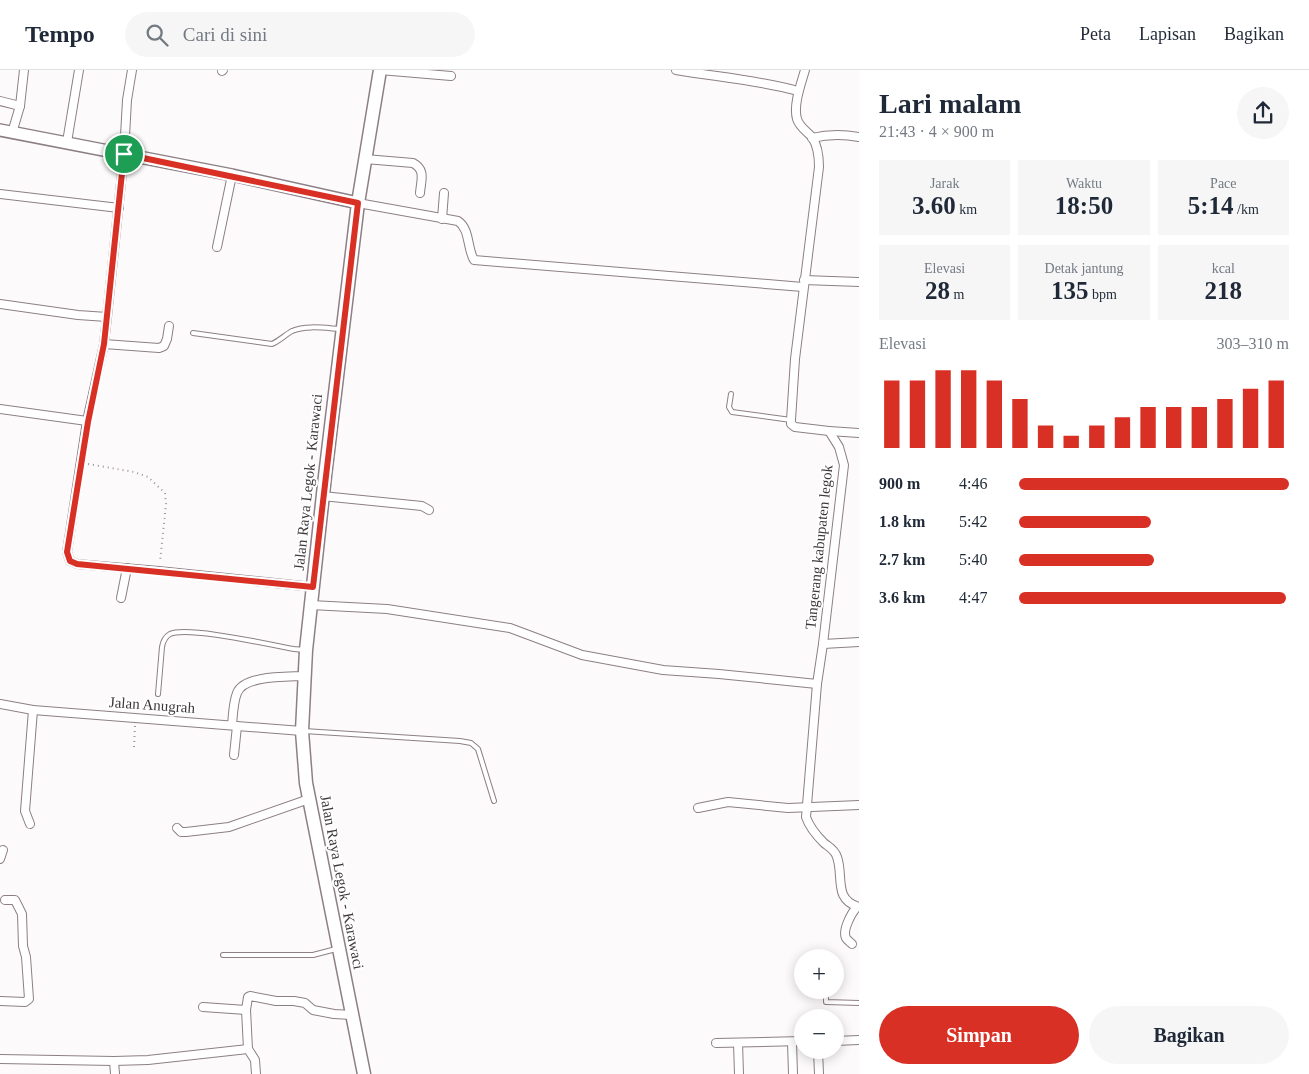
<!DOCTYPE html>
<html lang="id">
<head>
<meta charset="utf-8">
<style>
  body { margin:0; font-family:Georgia,serif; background:#f6f6f7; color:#1f2937; height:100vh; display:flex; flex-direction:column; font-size:19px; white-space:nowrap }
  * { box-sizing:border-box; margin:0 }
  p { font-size:16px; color:#747a83 }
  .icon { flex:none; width:28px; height:28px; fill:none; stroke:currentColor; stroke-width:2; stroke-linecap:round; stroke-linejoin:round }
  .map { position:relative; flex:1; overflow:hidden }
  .drawer { display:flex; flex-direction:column; background:#fff; width:450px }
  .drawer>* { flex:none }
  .fabs { position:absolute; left:794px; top:879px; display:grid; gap:10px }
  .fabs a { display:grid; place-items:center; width:50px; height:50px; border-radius:50%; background:#fff; box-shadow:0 2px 12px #0003; font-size:25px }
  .pin { position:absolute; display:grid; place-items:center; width:42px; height:42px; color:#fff; margin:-21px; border:2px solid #fff; border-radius:50%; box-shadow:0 1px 5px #0007 }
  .round { display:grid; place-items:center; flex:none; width:52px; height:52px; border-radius:26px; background:#f6f6f7 }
  .head { display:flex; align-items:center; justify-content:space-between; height:85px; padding:0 20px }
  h1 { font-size:28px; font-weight:600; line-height:38px }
  .figures { display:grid; grid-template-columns:repeat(3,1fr); gap:8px; height:85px; padding:5px 20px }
  .figures div { display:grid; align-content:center; border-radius:0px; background:#f6f6f7; text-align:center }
  .figures b { font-size:25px; font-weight:600 }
  .figures small { font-size:14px; font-weight:400 }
  .figures p { font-size:14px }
  .chart { height:140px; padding:10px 20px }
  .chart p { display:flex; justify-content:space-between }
  .chart svg { width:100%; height:90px; margin-top:5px; stroke:#d93025; stroke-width:6 }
  .button { display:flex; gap:10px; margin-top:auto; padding:10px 20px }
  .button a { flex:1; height:58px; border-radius:30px; background:#d93025; color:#fff; font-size:20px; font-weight:600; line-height:58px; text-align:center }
  .button a+a { background:#f6f6f7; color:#1f2937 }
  ul { padding:0 20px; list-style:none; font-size:16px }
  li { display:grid; grid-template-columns:80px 60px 1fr; align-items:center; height:38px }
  li i { height:12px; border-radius:6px; background:#d93025 }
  header { display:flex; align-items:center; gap:30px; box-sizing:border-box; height:70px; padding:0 25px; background:#fff; border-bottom:1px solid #e0e1e3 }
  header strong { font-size:24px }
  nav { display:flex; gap:28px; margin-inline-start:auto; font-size:18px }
  .search { width:350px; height:45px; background:#f6f6f7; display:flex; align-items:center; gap:12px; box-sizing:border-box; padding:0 18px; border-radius:28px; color:#747a83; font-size:19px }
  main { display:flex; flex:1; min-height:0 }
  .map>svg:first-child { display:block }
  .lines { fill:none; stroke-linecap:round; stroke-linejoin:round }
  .lane-casing { stroke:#8c7f85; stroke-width:6 }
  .street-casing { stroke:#8c7f85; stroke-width:10 }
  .secondary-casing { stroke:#8c7f85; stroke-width:14 }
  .primary-casing { stroke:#8c7f85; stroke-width:15 }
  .path { stroke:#9b9699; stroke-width:2; stroke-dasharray:1 4; stroke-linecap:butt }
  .lane { stroke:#fff; stroke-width:4 }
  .street { stroke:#fff; stroke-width:8 }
  .secondary { stroke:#fff; stroke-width:11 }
  .primary { stroke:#fff; stroke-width:12 }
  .route-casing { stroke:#fff; stroke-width:10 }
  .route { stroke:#d93025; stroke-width:6 }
  .labels { text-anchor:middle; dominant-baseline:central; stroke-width:4; stroke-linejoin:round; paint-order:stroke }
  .street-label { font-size:15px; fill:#3e383b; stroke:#fff }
</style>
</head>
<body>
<header>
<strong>Tempo</strong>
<div class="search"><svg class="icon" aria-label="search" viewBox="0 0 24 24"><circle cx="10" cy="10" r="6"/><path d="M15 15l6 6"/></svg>Cari di sini</div>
<nav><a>Peta</a><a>Lapisan</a><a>Bagikan</a></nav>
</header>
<main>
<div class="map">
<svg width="859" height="1004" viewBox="0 0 859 1004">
  <rect width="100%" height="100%" fill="#fdfafc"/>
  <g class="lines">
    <defs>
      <g id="lane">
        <path d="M 193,263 L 272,274 C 279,271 285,265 292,261 C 306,255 325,258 340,259"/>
        <path d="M 731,324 L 729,337 L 732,342 L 791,350"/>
        <path d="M 158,624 L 162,577 C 163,571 165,567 170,564 C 188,556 271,575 294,579 L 304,580"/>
        <path d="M 304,661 L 460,671 L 471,673 L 478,679 L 494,731"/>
        <path d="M 223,885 L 313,885 L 336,879"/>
        <path d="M 826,920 L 826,932 L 859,933"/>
      </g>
      <g id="street">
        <path d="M 132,0 L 127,30 L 124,84 L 107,247 L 104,274 L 87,351 L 67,482 L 70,491 L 77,494 L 159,501 L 313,517"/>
        <path d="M 380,0 L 451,6"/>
        <path d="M 676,0 C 717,7 759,10 798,21"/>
        <path d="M 805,0 C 801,14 793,35 797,49 C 800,58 807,61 812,67 C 818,76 819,87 819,97 L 795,289 L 791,350 L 791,354 L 795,357 L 829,361 L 839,377 L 844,395 L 823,574 L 817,614 L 806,747 C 809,756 817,766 824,773 C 829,777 835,780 837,787 C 844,806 833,830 859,837"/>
        <path d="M 222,1 L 223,0"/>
        <path d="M 0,31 L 20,36"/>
        <path d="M 12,63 L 20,36 L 24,0"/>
        <path d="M 812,68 C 829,64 842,64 859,67"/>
        <path d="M 67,72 L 79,0"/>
        <path d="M 365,89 L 413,93 C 426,100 421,110 420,123"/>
        <path d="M 0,124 L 119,138"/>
        <path d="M 358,133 L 458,151 C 470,159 467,178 474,190 L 803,217"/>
        <path d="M 442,149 L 444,123"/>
        <path d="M 217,177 L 232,105"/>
        <path d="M 804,210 L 859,212"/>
        <path d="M 0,234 L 78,245 L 107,247"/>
        <path d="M 104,274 L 159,278 L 164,276 L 167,269 L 169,256"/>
        <path d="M 0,339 L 87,351"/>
        <path d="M 829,361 L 859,363"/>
        <path d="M 322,426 L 422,436 L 429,440"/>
        <path d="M 121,528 L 127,498"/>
        <path d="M 311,535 L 387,539 L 510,558 L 582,585 L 663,600 L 719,604 L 817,614"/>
        <path d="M 823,574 L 859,572"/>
        <path d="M 0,634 L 33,640 L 302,661"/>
        <path d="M 232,655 C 233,646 233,633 237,623 C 244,605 287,607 304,606"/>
        <path d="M 234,685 L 237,656"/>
        <path d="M 698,738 L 728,732 L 788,738 L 859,735"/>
        <path d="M 30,754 L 25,741 L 33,640"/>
        <path d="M 177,758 L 181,762 L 186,762 L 229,757 L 309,729"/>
        <path d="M 0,789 L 3,780"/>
        <path d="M 852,874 C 850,872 847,870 846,868 C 842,860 852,842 857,837"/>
        <path d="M 0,931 L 25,932 L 29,929 L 26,887 L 23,876 L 22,844 L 15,830 L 5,830"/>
        <path d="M 203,937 L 246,940 L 248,927 L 250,926 L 276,931 L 294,931 L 305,933 L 313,940 L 334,944 L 352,945"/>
        <path d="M 246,940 L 248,979 L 255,990 L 256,1004"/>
        <path d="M 835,971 L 859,970"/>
        <path d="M 792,972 L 793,1004"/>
        <path d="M 716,973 L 802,971"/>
        <path d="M 738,973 L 739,1004"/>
        <path d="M 818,980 L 819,1004"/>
        <path d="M 0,989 L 114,991 L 148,990 L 248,979"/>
        <path d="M 114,991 L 115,1004"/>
      </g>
      <path id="secondary" d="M 0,60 L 232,105 L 358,133"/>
      <path id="primary" d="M 364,1004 L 306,713 L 302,661 L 306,580 L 325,406 L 358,133 L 380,0"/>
    </defs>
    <!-- lane casing -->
    <use href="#lane" class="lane-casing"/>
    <!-- street casing -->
    <use href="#street" class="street-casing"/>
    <!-- secondary casing -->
    <use href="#secondary" class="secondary-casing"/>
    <!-- primary casing -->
    <use href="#primary" class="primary-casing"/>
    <!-- path -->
    <g class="path">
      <path d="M 88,394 L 134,402 L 148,407 L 165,423 L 166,434 L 160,492"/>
      <path d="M 134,677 L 135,656"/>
    </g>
    <!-- lane -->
    <use href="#lane" class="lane"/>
    <!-- street -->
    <use href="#street" class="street"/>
    <!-- secondary -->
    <use href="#secondary" class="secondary"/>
    <!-- primary -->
    <use href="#primary" class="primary"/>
  </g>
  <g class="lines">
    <defs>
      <path id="route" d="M 124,84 L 358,133 L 313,517 L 77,494 L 70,491 L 67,482 L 88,352 L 104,274 Z"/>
    </defs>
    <!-- route casing -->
    <use href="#route" class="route-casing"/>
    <!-- route -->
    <use href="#route" class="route"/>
  </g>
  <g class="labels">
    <!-- street labels -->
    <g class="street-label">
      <text transform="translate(308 412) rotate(-84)">Jalan Raya Legok - Karawaci</text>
      <text transform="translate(819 477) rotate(-84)">Tangerang kabupaten legok</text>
      <text transform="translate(152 635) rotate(4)">Jalan Anugrah</text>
      <text transform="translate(342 812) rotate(79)">Jalan Raya Legok - Karawaci</text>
    </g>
  </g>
</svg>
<div class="fabs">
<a>+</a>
<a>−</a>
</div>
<div class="pin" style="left:124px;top:84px;background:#1e9e55"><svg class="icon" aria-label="arrive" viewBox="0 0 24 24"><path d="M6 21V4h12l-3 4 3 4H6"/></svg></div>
</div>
<section class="drawer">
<div class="head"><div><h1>Lari malam</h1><p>21:43 · 4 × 900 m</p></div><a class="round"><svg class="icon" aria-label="share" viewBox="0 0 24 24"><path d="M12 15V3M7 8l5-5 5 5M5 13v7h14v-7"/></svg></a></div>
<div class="figures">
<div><p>Jarak</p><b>3.60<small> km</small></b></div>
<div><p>Waktu</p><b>18:50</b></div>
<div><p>Pace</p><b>5:14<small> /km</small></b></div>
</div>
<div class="figures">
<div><p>Elevasi</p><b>28<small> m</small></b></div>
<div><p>Detak jantung</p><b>135<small> bpm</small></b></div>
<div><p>kcal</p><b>218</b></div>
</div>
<div class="chart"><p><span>Elevasi</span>303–310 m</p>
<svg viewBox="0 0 160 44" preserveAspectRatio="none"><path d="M5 44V11M15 44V11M25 44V6M35 44V6M45 44V11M55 44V20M65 44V33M75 44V38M85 44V33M95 44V29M105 44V24M115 44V24M125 44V24M135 44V20M145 44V15M155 44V11"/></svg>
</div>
<ul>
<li><b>900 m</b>4:46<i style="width:100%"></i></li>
<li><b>1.8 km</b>5:42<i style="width:49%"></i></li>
<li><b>2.7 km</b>5:40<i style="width:50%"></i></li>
<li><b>3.6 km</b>4:47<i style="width:99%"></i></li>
</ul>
<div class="button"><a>Simpan</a><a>Bagikan</a></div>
</section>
</main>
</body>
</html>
